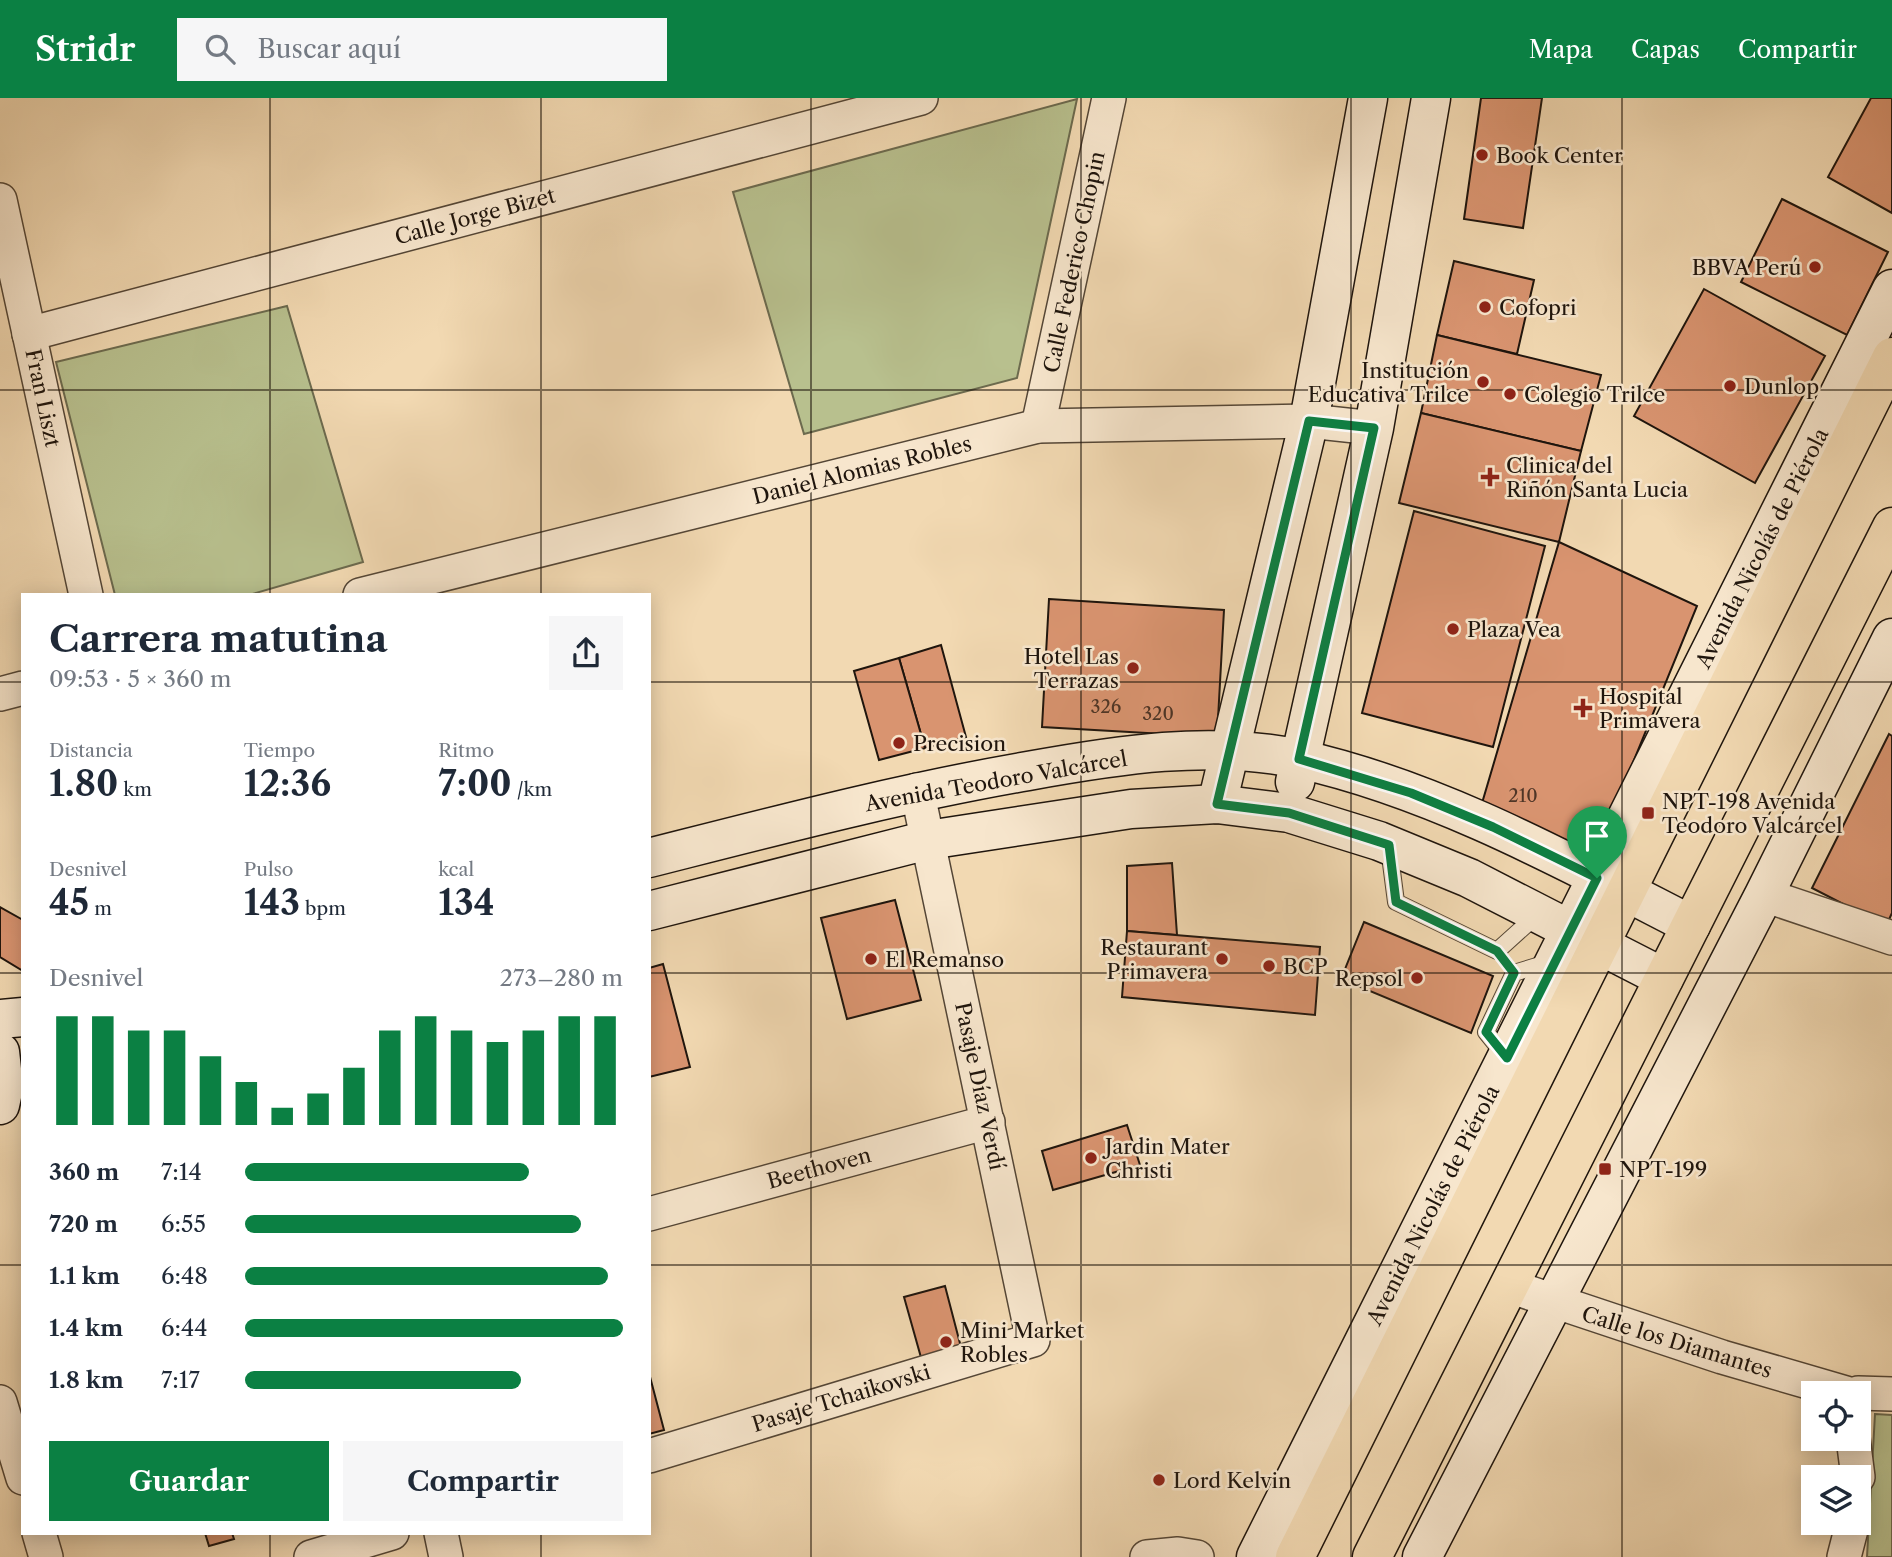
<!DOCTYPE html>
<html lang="es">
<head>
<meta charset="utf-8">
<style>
  body { margin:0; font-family:"Libre Caslon Text",serif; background:#f6f6f7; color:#1f2937; height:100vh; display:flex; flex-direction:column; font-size:26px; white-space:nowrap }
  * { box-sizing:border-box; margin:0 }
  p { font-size:23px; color:#747a83 }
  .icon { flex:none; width:38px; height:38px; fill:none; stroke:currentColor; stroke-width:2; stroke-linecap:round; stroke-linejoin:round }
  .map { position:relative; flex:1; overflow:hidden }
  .panel { position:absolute; left:21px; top:495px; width:630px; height:942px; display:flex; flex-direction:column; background:#fff; border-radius:0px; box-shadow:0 4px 18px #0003 }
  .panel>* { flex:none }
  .buttons { position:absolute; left:1801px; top:1283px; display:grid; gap:14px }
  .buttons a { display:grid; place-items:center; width:70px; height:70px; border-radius:0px; background:#fff; box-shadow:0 4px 18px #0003; font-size:35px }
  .pin { position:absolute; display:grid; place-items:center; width:60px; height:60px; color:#fff; margin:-72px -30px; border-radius:50% 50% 50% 0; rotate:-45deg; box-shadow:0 0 7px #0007 }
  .pin .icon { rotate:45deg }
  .round { display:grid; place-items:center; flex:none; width:74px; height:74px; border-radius:0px; background:#f6f6f7 }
  .head { display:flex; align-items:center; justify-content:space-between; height:119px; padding:0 28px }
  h1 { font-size:38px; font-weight:700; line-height:52px }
  .figures { display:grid; grid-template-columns:repeat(3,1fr); gap:10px; height:119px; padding:7px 28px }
  .figures div { display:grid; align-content:center }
  .figures b { font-size:35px; font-weight:700 }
  .figures small { font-size:19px; font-weight:400 }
  .figures p { font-size:19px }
  .chart { height:196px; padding:14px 28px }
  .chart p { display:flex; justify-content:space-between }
  .chart svg { width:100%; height:126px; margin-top:7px; stroke:#0b8043; stroke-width:6 }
  .primary-button { display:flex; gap:14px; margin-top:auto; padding:14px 28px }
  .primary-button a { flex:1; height:80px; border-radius:0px; background:#0b8043; color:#fff; font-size:28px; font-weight:700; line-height:80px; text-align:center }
  .primary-button a+a { background:#f6f6f7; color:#1f2937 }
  ul { padding:0 28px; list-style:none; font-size:23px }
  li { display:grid; grid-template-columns:112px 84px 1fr; align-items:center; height:52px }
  li i { height:18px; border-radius:9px; background:#0b8043 }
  header { display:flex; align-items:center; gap:42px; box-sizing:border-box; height:98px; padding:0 35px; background:#0b8043; color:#fff }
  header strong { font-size:33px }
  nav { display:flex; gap:38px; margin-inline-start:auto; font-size:24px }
  .search { width:490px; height:63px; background:#f6f6f7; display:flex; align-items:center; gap:18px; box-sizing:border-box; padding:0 24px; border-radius:0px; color:#747a83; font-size:26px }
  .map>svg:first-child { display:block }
  .green { fill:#b8c08e; stroke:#6c6a4e; stroke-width:2 }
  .building { fill:#d99470; stroke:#1f150d; stroke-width:2 }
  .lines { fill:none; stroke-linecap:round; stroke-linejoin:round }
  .lane-casing { stroke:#544636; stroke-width:18 }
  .street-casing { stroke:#544636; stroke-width:36 }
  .secondary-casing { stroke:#1f150d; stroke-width:41 }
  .highway-casing { stroke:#1f150d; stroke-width:41 }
  .lane { stroke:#f7e6cd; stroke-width:16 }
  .street { stroke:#f7e6cd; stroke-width:33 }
  .secondary { stroke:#f7e6cd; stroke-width:38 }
  .highway { stroke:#f2d9b2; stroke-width:38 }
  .route-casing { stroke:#fff; stroke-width:14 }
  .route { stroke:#0b8043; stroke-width:9 }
  .grid { fill:none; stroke:#1f150d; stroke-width:2; stroke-opacity:0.55 }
  .poi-dot { fill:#8f2418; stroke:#f7e6cd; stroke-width:2.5 }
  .labels { text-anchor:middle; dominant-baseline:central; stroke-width:5; stroke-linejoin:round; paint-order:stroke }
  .number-label { font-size:18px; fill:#4e3526 }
  .poi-label { font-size:21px; fill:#1f150d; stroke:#f7e6cd; text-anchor:start }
  .street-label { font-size:21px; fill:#1f150d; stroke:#f7e6cd }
</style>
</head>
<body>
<header>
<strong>Stridr</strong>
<div class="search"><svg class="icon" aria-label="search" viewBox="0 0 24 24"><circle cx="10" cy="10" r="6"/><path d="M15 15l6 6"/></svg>Buscar aquí</div>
<nav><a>Mapa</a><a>Capas</a><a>Compartir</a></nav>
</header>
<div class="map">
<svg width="1892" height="1459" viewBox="0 0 1892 1459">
  <rect width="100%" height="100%" fill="#f2d9b2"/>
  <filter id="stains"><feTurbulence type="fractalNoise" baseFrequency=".00286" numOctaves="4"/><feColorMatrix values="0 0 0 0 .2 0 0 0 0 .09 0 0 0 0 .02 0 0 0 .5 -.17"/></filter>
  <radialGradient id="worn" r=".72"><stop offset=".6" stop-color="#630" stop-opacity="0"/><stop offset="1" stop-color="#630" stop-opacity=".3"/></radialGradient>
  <!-- green -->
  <g class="green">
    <path d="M 1077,1 L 1017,280 L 804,336 L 733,94 Z"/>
    <path d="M 287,208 L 363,464 L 249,497 L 115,497 L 56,264 Z"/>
    <path d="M 1875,1316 L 1892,1317 L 1892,1459 L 1867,1459 Z"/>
  </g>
  <!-- building -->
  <g class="building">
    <path d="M 1481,0 L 1542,0 L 1523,130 L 1464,121 Z"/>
    <path d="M 1871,0 L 1892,0 L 1892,115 L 1828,79 Z"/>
    <path d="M 1782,101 L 1888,154 L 1847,237 L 1741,184 Z"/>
    <path d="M 1454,163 L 1534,182 L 1517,256 L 1437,237 Z"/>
    <path d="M 1704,191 L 1825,258 L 1755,385 L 1634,318 Z"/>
    <path d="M 1437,237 L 1601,277 L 1581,353 L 1421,315 Z"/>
    <path d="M 1421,315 L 1581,353 L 1559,444 L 1399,405 Z"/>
    <path d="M 1414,413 L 1545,448 L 1493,649 L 1362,615 Z"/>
    <path d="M 1559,444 L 1697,508 L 1605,733 L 1568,746 L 1480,712 Z"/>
    <path d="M 1049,501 L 1224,512 L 1217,639 L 1042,629 Z"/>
    <path d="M 941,547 L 966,639 L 925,650 L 899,560 Z"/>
    <path d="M 899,560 L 925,650 L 879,662 L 854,573 Z"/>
    <path d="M 1889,636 L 1892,638 L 1892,815 L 1886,828 L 1812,790 Z"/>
    <path d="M 1172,765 L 1177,837 L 1127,833 L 1127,768 Z"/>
    <path d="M 895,802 L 921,902 L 847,921 L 821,820 Z"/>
    <path d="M 0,809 L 23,822 L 23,873 L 0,859 Z"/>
    <path d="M 1364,824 L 1493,878 L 1471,935 L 1341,881 Z"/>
    <path d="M 1127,833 L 1320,849 L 1315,917 L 1122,899 Z"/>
    <path d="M 663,866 L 690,969 L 649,979 L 649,870 Z"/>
    <path d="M 1127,1027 L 1140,1067 L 1053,1092 L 1042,1053 Z"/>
    <path d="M 945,1188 L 962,1253 L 922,1263 L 904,1199 Z"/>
    <path d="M 649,1275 L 664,1332 L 649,1336 Z"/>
    <path d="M 205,1435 L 232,1435 L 234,1441 L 209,1448 Z"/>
  </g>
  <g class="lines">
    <defs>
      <g id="lane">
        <path d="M 1389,750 L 1396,804 L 1497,853 L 1538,816"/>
        <path d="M 1507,960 L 1486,934 L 1514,875 L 1550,864"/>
      </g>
      <g id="street">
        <path d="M 0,102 L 86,497"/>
        <path d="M 29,236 L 921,0"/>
        <path d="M 1038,328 L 1109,0"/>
        <path d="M 360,497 L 1038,328 L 1309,323 L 1374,330"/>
        <path d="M 0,596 L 23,590"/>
        <path d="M 1764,797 L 1892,840"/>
        <path d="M 649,1116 L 988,1024"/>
        <path d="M 1509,1188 L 1722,1259 L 1846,1295"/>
        <path d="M 1858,1295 L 1892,1296"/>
        <path d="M 0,1304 L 23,1380"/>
        <path d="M 1853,1340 L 1858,1379"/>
        <path d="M 649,1358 L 1033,1242 L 917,692"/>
        <path d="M 39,1435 L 46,1459"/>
        <path d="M 441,1435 L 446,1459"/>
        <path d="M 311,1459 L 392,1435"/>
        <path d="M 1147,1459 L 1178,1456 L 1197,1459"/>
        <path d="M 1844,1459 L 1853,1424"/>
      </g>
      <g id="secondary">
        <path d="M 1295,684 L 1374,330 L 1431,0"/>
        <path d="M 1217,706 L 1309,323 L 1368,0"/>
        <path d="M 649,760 C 775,728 900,695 1028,673 C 1116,657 1211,642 1299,661 C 1435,691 1568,764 1691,827"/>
        <path d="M 649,813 L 928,742 L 1131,711 L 1217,706 L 1289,715 L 1379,743 L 1469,780 L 1664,880"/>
        <path d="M 0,921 L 23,919"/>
        <path d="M 0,954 L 4,989 L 0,1007"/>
        <path d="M 1256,1459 L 1892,191"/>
        <path d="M 1422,1459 L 1764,797 L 1892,540"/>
      </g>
      <g id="highway">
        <path d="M 1295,1459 L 1892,259"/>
        <path d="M 1372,1459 L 1892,429"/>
      </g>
    </defs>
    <!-- lane casing -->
    <use href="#lane" class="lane-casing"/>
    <!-- street casing -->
    <use href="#street" class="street-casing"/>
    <!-- secondary casing -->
    <use href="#secondary" class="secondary-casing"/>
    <!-- highway casing -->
    <use href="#highway" class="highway-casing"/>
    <!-- lane -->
    <use href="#lane" class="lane"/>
    <!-- street -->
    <use href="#street" class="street"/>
    <!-- secondary -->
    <use href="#secondary" class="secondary"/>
    <!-- highway -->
    <use href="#highway" class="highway"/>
  </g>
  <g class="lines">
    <defs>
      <path id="route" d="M 1309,323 L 1374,330 L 1299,661 L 1411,695 L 1493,729 L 1597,780 L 1507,960 L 1486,934 L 1514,875 L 1497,853 L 1396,804 L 1389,747 L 1289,715 L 1217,706 Z"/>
    </defs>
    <!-- route casing -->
    <use href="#route" class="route-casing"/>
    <!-- route -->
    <use href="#route" class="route"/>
  </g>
  <!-- grid -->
  <path class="grid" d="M 270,0 L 270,497M 541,0 L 541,497M 811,0 L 811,1459M 1081,0 L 1081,1459M 1351,0 L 1351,1459M 1622,0 L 1622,1459M 0,292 L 1892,292M 0,584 L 23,584M 649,584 L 1892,584M 0,875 L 23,875M 649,875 L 1892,875M 0,1167 L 23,1167M 649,1167 L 1892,1167M 270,1435 L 270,1459M 541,1435 L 541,1459"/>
  <!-- markers -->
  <g class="poi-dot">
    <circle cx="1482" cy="57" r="7"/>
    <circle cx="1815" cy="169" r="7"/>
    <circle cx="1485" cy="209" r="7"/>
    <circle cx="1483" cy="284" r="7"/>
    <circle cx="1730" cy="288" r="7"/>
    <circle cx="1510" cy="296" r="7"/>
    <path d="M1486.5 368.5h7v7h7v7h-7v7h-7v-7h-7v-7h7z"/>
    <circle cx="1453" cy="531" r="7"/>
    <circle cx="1133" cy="570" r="7"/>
    <path d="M1579.5 599.5h7v7h7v7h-7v7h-7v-7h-7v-7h7z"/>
    <circle cx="899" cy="645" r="7"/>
    <rect x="1641" y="708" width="14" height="14" rx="3.5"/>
    <circle cx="871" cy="861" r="7"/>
    <circle cx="1222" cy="861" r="7"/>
    <circle cx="1269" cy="868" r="7"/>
    <circle cx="1417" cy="880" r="7"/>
    <circle cx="1091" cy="1060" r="7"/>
    <rect x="1598" y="1064" width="14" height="14" rx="3.5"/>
    <circle cx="946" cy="1244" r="7"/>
    <circle cx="1159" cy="1382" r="7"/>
  </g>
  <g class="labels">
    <!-- number labels -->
    <g class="number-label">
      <text x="1106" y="609">326</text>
      <text x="1158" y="616">320</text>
      <text x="1523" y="698">210</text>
    </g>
    <!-- poi labels -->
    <g class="poi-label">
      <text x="1496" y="57">Book Center</text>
      <text x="1801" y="169" text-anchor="end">BBVA Perú</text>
      <text x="1499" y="209">Cofopri</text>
      <text x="1469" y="272" text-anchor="end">Institución<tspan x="1469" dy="24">Educativa Trilce</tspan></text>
      <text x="1744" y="288">Dunlop</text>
      <text x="1524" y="296">Colegio Trilce</text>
      <text x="1506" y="367">Clinica del<tspan x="1506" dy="24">Riñón Santa Lucia</tspan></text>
      <text x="1467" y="531">Plaza Vea</text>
      <text x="1119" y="558" text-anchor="end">Hotel Las<tspan x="1119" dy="24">Terrazas</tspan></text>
      <text x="1599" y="598">Hospital<tspan x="1599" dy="24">Primavera</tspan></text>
      <text x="913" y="645">Precision</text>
      <text x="1662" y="703">NPT-198 Avenida<tspan x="1662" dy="24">Teodoro Valcárcel</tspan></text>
      <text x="1208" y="849" text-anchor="end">Restaurant<tspan x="1208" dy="24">Primavera</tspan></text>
      <text x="885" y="861">El Remanso</text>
      <text x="1283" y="868">BCP</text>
      <text x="1403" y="880" text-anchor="end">Repsol</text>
      <text x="1105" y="1048">Jardin Mater<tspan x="1105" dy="24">Christi</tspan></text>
      <text x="1619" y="1071">NPT-199</text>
      <text x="960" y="1232">Mini Market<tspan x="960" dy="24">Robles</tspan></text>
      <text x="1173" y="1382">Lord Kelvin</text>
    </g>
    <!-- street labels -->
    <g class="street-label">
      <text transform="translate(475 118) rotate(-15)">Calle Jorge Bizet</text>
      <text transform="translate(1074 164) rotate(-78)">Calle Federico Chopin</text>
      <text transform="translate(43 300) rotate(78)">Fran Liszt</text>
      <text transform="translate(862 372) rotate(-14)">Daniel Alomias Robles</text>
      <text transform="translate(1762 450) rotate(-63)">Avenida Nicolás de Piérola</text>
      <text transform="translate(996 683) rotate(-10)">Avenida Teodoro Valcárcel</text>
      <text transform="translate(980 988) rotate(78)">Pasaje Díaz Verdí</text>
      <text transform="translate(819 1070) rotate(-15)">Beethoven</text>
      <text transform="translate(1433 1107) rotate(-63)">Avenida Nicolás de Piérola</text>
      <text transform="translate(1677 1244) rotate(17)">Calle los Diamantes</text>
      <text transform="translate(841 1300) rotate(-17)">Pasaje Tchaikovski</text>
    </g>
  </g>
  <rect width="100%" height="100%" filter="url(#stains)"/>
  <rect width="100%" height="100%" fill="url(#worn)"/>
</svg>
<div class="buttons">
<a><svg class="icon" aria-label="locate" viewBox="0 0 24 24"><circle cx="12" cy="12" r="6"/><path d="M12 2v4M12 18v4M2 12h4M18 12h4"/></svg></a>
<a><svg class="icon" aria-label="layers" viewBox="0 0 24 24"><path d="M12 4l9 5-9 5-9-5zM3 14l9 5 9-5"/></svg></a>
</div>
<div class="pin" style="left:1597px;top:780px;background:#1e9e55"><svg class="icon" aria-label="arrive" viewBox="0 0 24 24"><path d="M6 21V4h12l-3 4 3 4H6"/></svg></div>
<section class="panel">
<div class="head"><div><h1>Carrera matutina</h1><p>09:53 · 5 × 360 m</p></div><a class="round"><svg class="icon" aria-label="share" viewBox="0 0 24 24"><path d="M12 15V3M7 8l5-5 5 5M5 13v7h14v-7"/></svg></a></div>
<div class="figures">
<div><p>Distancia</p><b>1.80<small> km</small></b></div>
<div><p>Tiempo</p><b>12:36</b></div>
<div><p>Ritmo</p><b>7:00<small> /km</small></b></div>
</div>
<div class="figures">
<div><p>Desnivel</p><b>45<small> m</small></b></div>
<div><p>Pulso</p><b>143<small> bpm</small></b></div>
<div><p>kcal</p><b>134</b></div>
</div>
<div class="chart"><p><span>Desnivel</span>273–280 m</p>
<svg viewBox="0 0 160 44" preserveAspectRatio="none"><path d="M5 44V6M15 44V6M25 44V11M35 44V11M45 44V20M55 44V29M65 44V38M75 44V33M85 44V24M95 44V11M105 44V6M115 44V11M125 44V15M135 44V11M145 44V6M155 44V6"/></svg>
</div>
<ul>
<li><b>360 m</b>7:14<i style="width:75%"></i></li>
<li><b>720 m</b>6:55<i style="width:89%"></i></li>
<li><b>1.1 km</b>6:48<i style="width:96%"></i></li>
<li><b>1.4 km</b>6:44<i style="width:100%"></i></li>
<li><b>1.8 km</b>7:17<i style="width:73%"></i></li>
</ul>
<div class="primary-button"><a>Guardar</a><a>Compartir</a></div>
</section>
</div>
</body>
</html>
